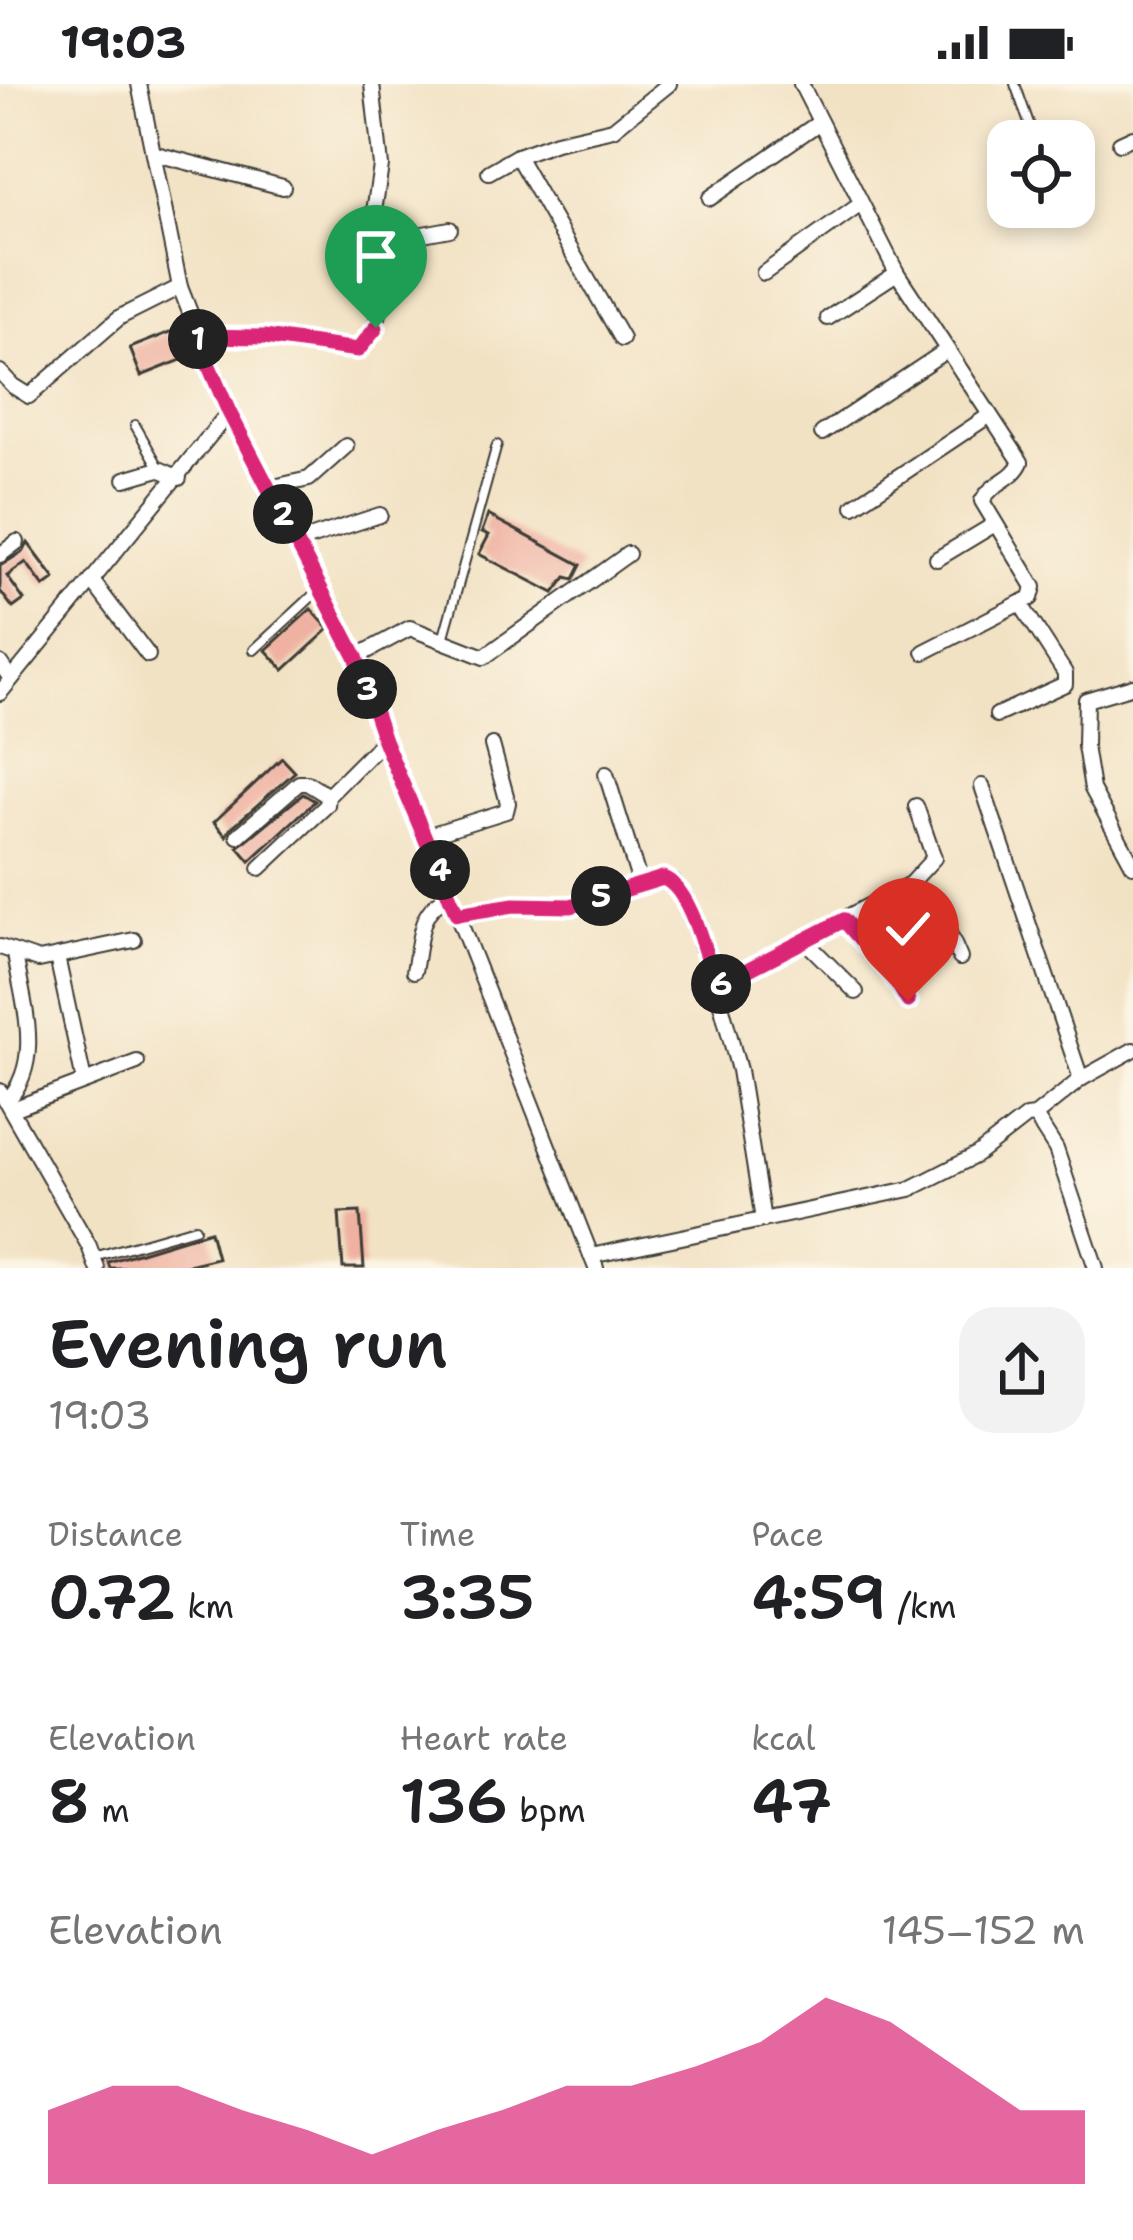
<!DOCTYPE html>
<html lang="en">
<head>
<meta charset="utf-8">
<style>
  body { margin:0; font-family:"Shantell Sans",sans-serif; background:#f2f2f2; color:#202124; height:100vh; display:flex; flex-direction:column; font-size:45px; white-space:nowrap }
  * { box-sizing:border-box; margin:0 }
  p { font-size:39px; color:#757577 }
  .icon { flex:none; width:66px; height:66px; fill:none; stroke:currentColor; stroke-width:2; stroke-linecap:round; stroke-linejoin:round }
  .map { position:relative; height:1184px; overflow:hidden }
  .side { display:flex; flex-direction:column; background:#fff; flex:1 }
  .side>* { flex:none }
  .buttons { position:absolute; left:987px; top:36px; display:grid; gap:24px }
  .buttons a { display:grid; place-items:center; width:108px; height:108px; border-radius:24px; background:#fff; box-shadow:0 6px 18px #0003; font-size:60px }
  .pin { position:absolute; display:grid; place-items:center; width:102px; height:102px; color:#fff; margin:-123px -51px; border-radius:50% 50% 50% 0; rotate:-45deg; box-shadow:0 0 12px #0007 }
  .pin .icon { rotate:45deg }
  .km { position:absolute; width:60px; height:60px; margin:-30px; border-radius:50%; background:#222; color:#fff; font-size:33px; line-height:60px; text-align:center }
  .round { display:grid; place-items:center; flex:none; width:126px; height:126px; border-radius:36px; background:#f2f2f2 }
  .overview { display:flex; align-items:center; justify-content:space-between; height:204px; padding:0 48px }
  h1 { font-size:66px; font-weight:600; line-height:90px }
  .metrics { display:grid; grid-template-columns:repeat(3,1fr); gap:18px; height:204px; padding:12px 48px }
  .metrics div { display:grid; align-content:center }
  .metrics b { font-size:60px; font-weight:600 }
  .metrics small { font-size:33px; font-weight:400 }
  .metrics p { font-size:33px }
  .chart { height:336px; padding:24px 48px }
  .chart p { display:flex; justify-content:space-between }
  .chart svg { width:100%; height:216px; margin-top:12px; fill:#db2777; opacity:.7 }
  .status { display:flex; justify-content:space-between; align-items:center; height:84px; padding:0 60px; background:#fff; direction:ltr }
  .status svg { height:33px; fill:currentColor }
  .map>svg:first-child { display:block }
  .building { fill:#efb1a1 }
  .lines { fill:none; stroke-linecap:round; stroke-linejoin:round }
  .service-casing { stroke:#3c3a35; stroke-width:12 }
  .minor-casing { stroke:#3c3a35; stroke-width:18 }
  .service { stroke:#fff; stroke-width:8 }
  .minor { stroke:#fff; stroke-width:14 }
  .route-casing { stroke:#fff; stroke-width:24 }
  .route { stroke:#db2777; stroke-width:15 }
</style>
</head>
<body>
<div class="status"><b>19:03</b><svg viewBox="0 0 49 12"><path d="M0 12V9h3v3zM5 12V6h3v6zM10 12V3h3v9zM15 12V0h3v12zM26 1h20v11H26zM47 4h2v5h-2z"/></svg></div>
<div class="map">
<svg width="1133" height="1184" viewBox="0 0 1133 1184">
  <rect width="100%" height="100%" fill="#fcf5e5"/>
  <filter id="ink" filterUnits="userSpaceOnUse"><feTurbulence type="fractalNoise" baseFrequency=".00833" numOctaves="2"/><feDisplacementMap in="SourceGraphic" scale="24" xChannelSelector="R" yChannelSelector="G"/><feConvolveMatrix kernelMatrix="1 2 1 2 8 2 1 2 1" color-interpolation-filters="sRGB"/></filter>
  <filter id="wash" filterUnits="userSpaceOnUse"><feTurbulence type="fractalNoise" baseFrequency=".004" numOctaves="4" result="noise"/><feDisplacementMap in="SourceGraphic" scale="48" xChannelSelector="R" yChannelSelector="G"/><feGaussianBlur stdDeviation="2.7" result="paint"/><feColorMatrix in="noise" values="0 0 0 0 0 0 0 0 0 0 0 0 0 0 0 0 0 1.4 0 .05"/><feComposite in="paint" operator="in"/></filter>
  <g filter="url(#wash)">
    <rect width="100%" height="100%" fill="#f2e2c4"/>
    <g id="blocks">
      <!-- building -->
      <g class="building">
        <path d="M 183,243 L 194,271 L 141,292 L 130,264 Z"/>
        <path d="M 488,431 L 581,481 L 574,495 L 566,493 L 554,509 L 479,470 L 489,451 L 482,448 Z"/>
        <path d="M 28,459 L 55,495 L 44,503 L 26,478 L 7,492 L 24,516 L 13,524 L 0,507 L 0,482 L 24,467 Z"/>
        <path d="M 311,525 L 329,545 L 284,586 L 266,566 Z"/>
        <path d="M 282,674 L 295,688 L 231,744 L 226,752 L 214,738 Z"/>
        <path d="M 303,710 L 315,717 L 250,777 L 238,763 Z"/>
        <path d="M 360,1128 L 364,1184 L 343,1184 L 339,1129 Z"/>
        <path d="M 210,1147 L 217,1174 L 175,1184 L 110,1184 L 108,1178 Z"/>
      </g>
    </g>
  </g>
  <g filter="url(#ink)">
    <use href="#blocks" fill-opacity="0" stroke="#3c3a35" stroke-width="3"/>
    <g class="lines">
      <defs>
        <g id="service">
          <path d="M 1015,0 L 1031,45"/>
          <path d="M 135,341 L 159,383"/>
          <path d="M 443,556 L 497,361"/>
          <path d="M 254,566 L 320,505"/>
          <path d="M 94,1173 L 195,1144"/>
        </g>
        <g id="minor">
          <path d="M 139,0 L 180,203 L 229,328"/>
          <path d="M 372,0 L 381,82 L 369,160 L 450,145"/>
          <path d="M 801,0 L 897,189 L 1021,378 C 1013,396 992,398 982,417 L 1034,503 L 1031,514 L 1020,519 L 1065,589 L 1065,600 L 997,631"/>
          <path d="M 1120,59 L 1133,53"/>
          <path d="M 156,70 L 283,103"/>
          <path d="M 517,72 L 622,255"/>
          <path d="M 489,88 L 517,72 L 556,58 L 613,45 L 669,0"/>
          <path d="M 710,114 L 820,38"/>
          <path d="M 764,189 L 861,120"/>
          <path d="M 828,234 L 897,189"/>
          <path d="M 196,252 L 265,253 L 358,266 C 391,236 380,199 369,160"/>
          <path d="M 0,288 L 13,302 L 29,312 L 120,233 L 180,203"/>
          <path d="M 822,349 L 947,266"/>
          <path d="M 125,395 L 159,385 L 179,394"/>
          <path d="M 269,404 L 309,395 L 346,362"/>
          <path d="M 854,422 L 990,331"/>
          <path d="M 297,458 L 380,431"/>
          <path d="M 0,471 L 17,458"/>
          <path d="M 937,475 L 995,440"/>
          <path d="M 93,498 L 148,571"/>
          <path d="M 924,568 L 1020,519"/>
          <path d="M 356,573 L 410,544 L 484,573 L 628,470"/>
          <path d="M 0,579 L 11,595"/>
          <path d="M 1133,602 L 1086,616 L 1085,662 L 1092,705 L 1133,781"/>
          <path d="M 0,609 L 229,328 L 356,573 L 384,656 L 426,752 L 596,1184"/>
          <path d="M 606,690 L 640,799"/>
          <path d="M 982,702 L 1081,995"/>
          <path d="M 238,752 L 299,699 L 307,699 L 328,712"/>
          <path d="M 426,752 L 506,727 L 508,719 L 492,661"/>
          <path d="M 260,784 L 327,721 L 328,712 L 384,656"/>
          <path d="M 910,800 L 943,835 L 960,874"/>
          <path d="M 457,830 L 514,821 L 570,822 L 649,797 L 663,794 L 674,798 L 685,814 L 716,902 L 739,986 L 763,1136"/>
          <path d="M 844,836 C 868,866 890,882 908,917"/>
          <path d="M 805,857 L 856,908"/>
          <path d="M 0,863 L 39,876 L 134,856"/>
          <path d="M 57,873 L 84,997"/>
          <path d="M 414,887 C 421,855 417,825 450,812"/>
          <path d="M 716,902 L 910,800 L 934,774 L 916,722"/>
          <path d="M 0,1007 L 89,1162 L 97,1184"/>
          <path d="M 7,1017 C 44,977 23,920 15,870"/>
          <path d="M 13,1025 L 137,978"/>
          <path d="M 1035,1032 L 1056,1065 L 1096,1184"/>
          <path d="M 591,1172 L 910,1105 L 977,1071 L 1026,1033 L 1035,1032 L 1081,995 L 1133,966"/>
        </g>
      </defs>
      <!-- service casing -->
      <use href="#service" class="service-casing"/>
      <!-- minor casing -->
      <use href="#minor" class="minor-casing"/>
      <!-- service -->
      <use href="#service" class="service"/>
      <!-- minor -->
      <use href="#minor" class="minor"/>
    </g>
  </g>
  <g class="lines" filter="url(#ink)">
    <defs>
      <path id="route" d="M 376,244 L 358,266 L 265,253 L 196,252 L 229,328 L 356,573 L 384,656 L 457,830 L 514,821 L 571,822 L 663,794 C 691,804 706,874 716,902 L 844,836 C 869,867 889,881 908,917"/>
    </defs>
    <!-- route casing -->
    <use href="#route" class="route-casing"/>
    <!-- route -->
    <use href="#route" class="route"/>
  </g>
</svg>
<div class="buttons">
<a><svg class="icon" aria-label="locate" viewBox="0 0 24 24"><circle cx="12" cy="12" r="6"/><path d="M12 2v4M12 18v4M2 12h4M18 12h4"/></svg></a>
</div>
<div class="pin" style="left:376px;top:244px;background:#1e9e55"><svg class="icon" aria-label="arrive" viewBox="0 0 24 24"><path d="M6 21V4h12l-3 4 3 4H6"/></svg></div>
<div class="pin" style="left:908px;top:917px;background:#d93025"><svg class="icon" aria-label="check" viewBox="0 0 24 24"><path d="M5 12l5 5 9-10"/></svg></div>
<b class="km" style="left:198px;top:255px">1</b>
<b class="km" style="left:283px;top:430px">2</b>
<b class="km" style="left:367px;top:605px">3</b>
<b class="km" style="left:440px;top:786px">4</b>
<b class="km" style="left:601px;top:812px">5</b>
<b class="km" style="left:721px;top:900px">6</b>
</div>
<section class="side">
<div class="overview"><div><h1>Evening run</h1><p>19:03</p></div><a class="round"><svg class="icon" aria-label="share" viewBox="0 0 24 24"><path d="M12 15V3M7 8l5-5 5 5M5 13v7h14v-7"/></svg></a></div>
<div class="metrics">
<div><p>Distance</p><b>0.72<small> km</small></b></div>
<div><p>Time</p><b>3:35</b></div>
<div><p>Pace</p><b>4:59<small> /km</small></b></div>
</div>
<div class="metrics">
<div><p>Elevation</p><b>8<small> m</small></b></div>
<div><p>Heart rate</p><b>136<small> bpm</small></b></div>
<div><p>kcal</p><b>47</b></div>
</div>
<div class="chart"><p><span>Elevation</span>145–152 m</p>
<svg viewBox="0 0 160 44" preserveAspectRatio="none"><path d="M0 44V29L10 24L20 24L30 29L40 33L50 38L60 33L70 29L80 24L90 24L100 20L110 15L120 6L130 11L140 20L150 29L160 29V44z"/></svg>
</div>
</section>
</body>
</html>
